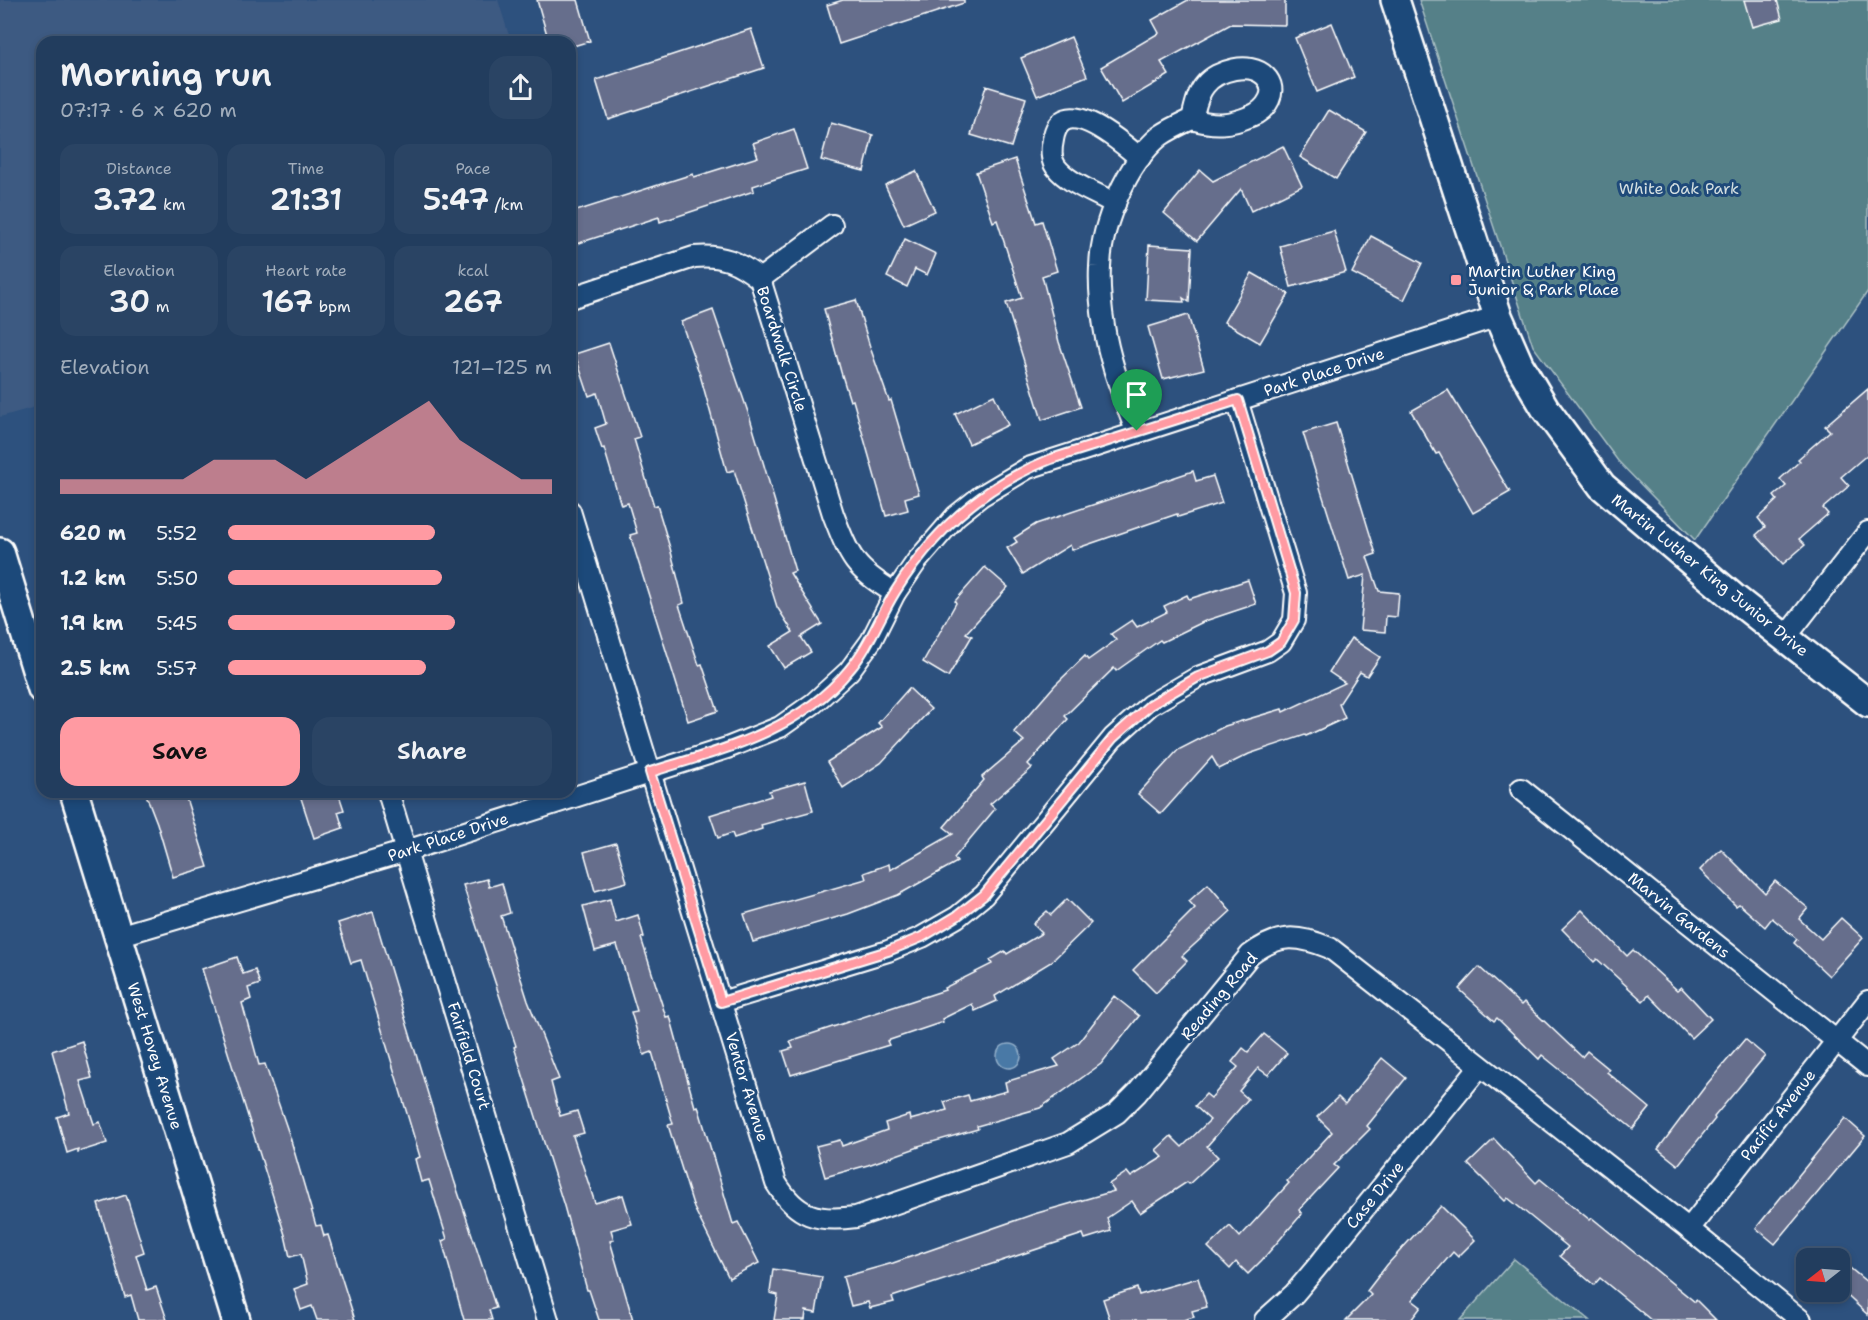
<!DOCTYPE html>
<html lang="en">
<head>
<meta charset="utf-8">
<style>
  body { margin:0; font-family:"Shantell Sans",sans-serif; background:#2a4464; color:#f1f3f6; height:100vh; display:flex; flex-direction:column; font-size:22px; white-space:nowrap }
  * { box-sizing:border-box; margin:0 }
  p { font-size:20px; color:#a2aebc }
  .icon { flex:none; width:33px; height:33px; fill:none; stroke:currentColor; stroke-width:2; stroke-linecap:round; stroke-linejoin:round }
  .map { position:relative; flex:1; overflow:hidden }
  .panel { position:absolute; left:36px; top:36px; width:540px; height:762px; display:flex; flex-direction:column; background:#223d5e; border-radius:18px; box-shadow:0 3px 9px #0003,0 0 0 2px #3f5673 }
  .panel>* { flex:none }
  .needle { width:39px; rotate:253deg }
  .fabs { position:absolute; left:1796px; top:1248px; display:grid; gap:12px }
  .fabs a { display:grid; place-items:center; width:54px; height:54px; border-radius:12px; background:#223d5e; box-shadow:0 3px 9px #0003,0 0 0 2px #3f5673; font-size:30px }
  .pin { position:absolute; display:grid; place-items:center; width:51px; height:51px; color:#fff; margin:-62px -26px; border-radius:50% 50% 50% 0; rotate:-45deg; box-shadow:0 0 6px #0007 }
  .pin .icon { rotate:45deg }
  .round { display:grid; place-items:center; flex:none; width:63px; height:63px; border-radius:18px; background:#2a4464 }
  .head { display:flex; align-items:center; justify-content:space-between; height:102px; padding:0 24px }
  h1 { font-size:33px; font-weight:600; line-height:45px }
  .figures { display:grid; grid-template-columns:repeat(3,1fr); gap:9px; height:102px; padding:6px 24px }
  .figures div { display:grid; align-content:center; border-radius:15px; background:#2a4464; text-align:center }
  .figures b { font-size:30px; font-weight:600 }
  .figures small { font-size:16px; font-weight:400 }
  .figures p { font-size:16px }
  .chart { height:168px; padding:12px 24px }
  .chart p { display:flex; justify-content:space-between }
  .chart svg { width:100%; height:108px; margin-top:6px; fill:#ff9aa2; opacity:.7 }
  .button { display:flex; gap:12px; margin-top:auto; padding:12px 24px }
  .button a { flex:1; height:69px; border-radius:18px; background:#ff9aa2; color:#111; font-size:24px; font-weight:600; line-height:69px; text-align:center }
  .button a+a { background:#2a4464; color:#f1f3f6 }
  ul { padding:0 24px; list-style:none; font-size:20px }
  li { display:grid; grid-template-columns:96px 72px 1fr; align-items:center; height:45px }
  li i { height:15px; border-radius:8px; background:#ff9aa2 }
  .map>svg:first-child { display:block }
  .built { fill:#3e5a82 }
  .green { fill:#558088; stroke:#aac0c4; stroke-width:1.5 }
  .water { fill:#4979a6; stroke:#92afca; stroke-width:1.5 }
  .building { fill:#666e8c; stroke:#fff; stroke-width:1.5 }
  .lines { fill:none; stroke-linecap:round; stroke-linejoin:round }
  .street-casing { stroke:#fff; stroke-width:24 }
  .secondary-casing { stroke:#fff; stroke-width:32 }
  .street { stroke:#1f4a7a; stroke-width:20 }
  .secondary { stroke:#1f4a7a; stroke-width:27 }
  .route-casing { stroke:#fff; stroke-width:12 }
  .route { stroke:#ff9aa2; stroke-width:8 }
  .poi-dot { fill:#ff9aa2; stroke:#1f4a7a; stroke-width:2 }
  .labels { text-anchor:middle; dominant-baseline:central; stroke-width:6; stroke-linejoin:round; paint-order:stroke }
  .park-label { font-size:16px; fill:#d4dfe1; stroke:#1f4a7a }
  .poi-label { font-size:16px; fill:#fff; stroke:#1f4a7a; text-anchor:start }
  .street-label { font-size:16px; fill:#fff; stroke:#1f4a7a }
</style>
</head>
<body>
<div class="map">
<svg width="1868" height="1320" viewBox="0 0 1868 1320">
  <rect width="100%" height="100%" fill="#2d517e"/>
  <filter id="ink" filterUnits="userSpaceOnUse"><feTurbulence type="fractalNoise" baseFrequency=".0167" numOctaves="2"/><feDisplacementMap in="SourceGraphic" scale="12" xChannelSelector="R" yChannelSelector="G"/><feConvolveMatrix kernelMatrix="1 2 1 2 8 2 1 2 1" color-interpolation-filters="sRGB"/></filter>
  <g filter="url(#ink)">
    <!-- built -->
    <path class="built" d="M 0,0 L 498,0 L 511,42 L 42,42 L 42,405 L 0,417 Z"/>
    <!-- green -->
    <g class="green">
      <path d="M 1419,0 L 1868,0 L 1868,291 L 1695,540 L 1618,461 L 1533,346 Z"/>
      <path d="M 1514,1259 L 1589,1320 L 1460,1320 Z"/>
    </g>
    <!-- water -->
    <circle class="water" cx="1009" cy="1056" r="12"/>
    <!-- building -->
    <g class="building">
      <path d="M 537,0 L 578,0 L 590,41 L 570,47 L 570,42 L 549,42 Z"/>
      <path d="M 843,0 L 964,0 L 964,3 L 839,44 L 827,5 Z"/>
      <path d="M 1188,0 L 1285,0 L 1285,25 L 1231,24 L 1161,62 L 1169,75 L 1122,103 L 1101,67 L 1159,33 L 1152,20 Z"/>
      <path d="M 1744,0 L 1777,0 L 1782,19 L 1752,27 Z"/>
      <path d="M 1332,23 L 1354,77 L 1317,92 L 1295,38 Z"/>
      <path d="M 751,29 L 764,68 L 608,119 L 596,80 Z"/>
      <path d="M 1071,37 L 1087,76 L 1037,96 L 1021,58 Z"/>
      <path d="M 986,86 L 1026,98 L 1011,147 L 971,135 Z"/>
      <path d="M 1329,110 L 1366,132 L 1336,179 L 1300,157 Z"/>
      <path d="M 831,123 L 873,135 L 864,171 L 821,160 Z"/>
      <path d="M 794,129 L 807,169 L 753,186 L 754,191 L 660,222 L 659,217 L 570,246 L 570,213 L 693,174 L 694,177 L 758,157 L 753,143 Z"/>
      <path d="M 1283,146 L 1302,186 L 1251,211 L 1241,189 L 1197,241 L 1164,213 L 1200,170 L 1213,181 Z"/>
      <path d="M 1015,159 L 1036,223 L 1042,221 L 1057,271 L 1042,276 L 1059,342 L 1081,407 L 1042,420 L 1006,303 L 1022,298 L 997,220 L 993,222 L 976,172 Z"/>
      <path d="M 916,171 L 935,211 L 904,225 L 885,185 Z"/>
      <path d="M 1334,231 L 1346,272 L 1291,287 L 1280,246 Z"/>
      <path d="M 1371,236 L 1422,263 L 1404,300 L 1352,273 Z"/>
      <path d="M 905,239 L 936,254 L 927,275 L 915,269 L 907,287 L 887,277 Z"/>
      <path d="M 1149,245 L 1192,248 L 1189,302 L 1183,298 L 1184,302 L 1146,300 Z"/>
      <path d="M 1252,273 L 1289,294 L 1260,343 L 1224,322 Z"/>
      <path d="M 856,300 L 870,347 L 889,401 L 891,400 L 919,494 L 905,498 L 908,510 L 886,516 L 853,400 L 850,401 L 841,372 L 824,309 Z"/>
      <path d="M 713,310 L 750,418 L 779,516 L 795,571 L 790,573 L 822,624 L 801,637 L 811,652 L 784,668 L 770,646 L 793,632 L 777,607 L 734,470 L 727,472 L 700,375 L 681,322 Z"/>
      <path d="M 1188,315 L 1204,369 L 1163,379 L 1148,327 Z"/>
      <path d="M 609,343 L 640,437 L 634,439 L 654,506 L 657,505 L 670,548 L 684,603 L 679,605 L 699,665 L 702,664 L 718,711 L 688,721 L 630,535 L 637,533 L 628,503 L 621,505 L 604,448 L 602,449 L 595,428 L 606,424 L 597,393 L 589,396 L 575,354 Z"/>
      <path d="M 1868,389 L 1868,454 L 1841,477 L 1849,486 L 1823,508 L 1828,514 L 1799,539 L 1805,545 L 1783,564 L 1756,535 L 1765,527 L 1758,518 L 1777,500 L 1774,496 L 1786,486 L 1780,479 L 1800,461 L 1798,459 L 1830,431 L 1825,426 Z"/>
      <path d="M 1448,390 L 1510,492 L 1473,513 L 1439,453 L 1436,454 L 1411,411 Z"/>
      <path d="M 994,395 L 1008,425 L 969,444 L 955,414 Z"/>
      <path d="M 1336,423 L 1376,554 L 1367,557 L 1379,591 L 1399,593 L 1397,617 L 1386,616 L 1385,632 L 1360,630 L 1365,575 L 1349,580 L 1303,433 Z"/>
      <path d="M 1193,471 L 1196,481 L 1213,476 L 1222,503 L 1178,517 L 1177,514 L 1072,550 L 1070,545 L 1023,574 L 1007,548 L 1017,542 L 1014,538 L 1036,524 Z"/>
      <path d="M 985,567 L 1008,587 L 966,633 L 972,636 L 948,677 L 923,662 L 956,603 L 955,601 Z"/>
      <path d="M 1248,580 L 1256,604 L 1205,621 L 1162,642 L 1160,640 L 1116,671 L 1114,668 L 1065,716 L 1068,719 L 1028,764 L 1032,768 L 990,804 L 995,809 L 954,858 L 957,862 L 898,895 L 848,914 L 753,942 L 744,914 L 866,879 L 864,873 L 889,864 L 890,870 L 953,834 L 944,827 L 984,780 L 982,777 L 1024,741 L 1014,732 L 1055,685 L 1085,656 L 1088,660 L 1116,640 L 1111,634 L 1132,620 L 1137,627 L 1167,612 L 1164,606 L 1187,595 L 1189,599 Z"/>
      <path d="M 1351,638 L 1380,657 L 1367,676 L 1360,672 L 1339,704 L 1345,718 L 1306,736 L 1305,735 L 1249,754 L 1219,769 L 1212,757 L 1161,814 L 1138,794 L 1178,750 L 1225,726 L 1282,709 L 1283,712 L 1345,683 L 1329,672 Z"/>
      <path d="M 909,688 L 931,709 L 881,763 L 843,788 L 827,762 L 882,727 L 878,723 Z"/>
      <path d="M 805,781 L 813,811 L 761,825 L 762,829 L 734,838 L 732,833 L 718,838 L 710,815 L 771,796 L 769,791 Z"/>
      <path d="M 145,792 L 184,792 L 208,867 L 173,877 L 157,823 Z"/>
      <path d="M 299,792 L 338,792 L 344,810 L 338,812 L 343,828 L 314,838 Z"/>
      <path d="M 616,843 L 627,882 L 595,891 L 584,852 Z"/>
      <path d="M 1721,849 L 1765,893 L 1775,881 L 1808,908 L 1799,919 L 1821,939 L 1841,918 L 1863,938 L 1829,976 L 1794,943 L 1797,939 L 1772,918 L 1765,927 L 1739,904 L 1736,906 L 1700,870 Z"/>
      <path d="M 487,879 L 489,887 L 502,883 L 510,913 L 501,916 L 528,1001 L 559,1079 L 551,1082 L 560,1116 L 577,1111 L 584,1133 L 573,1136 L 595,1203 L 623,1195 L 632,1224 L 611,1230 L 614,1240 L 610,1241 L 633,1320 L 599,1320 L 589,1290 L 587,1290 L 564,1206 L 514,1047 L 516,1046 L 463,885 Z"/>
      <path d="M 1208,884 L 1231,911 L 1182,956 L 1187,961 L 1156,993 L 1133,970 L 1195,908 L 1189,901 Z"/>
      <path d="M 610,899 L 616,922 L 638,915 L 644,937 L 641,938 L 666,1017 L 670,1016 L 695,1107 L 698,1106 L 733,1224 L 738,1222 L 759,1263 L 729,1278 L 694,1208 L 668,1125 L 673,1124 L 652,1052 L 644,1055 L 631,1012 L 637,1011 L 617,945 L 595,951 L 583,906 Z"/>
      <path d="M 1067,899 L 1091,923 L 1051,962 L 995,996 L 997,1001 L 975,1011 L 972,1004 L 942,1019 L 943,1022 L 887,1041 L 889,1045 L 791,1075 L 783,1051 L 793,1048 L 790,1041 L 945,990 L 944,988 L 992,964 L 990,960 L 1005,951 L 1007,954 L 1042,933 L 1033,924 L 1047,911 L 1051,915 Z"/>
      <path d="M 1582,910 L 1627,956 L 1633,950 L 1677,990 L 1681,987 L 1711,1019 L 1691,1038 L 1649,995 L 1643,1001 L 1597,959 L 1594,962 L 1562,929 Z"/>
      <path d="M 373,912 L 454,1180 L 496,1308 L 489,1310 L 492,1320 L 464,1320 L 442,1241 L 447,1239 L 429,1180 L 421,1182 L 415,1159 L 420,1157 L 361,960 L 351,963 L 338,923 Z"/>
      <path d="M 237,957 L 243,974 L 255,970 L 260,984 L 248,988 L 251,999 L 242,1003 L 259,1065 L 265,1064 L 290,1137 L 316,1226 L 321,1225 L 324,1236 L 328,1235 L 355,1320 L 317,1320 L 312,1306 L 301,1310 L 294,1289 L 308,1284 L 301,1254 L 290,1257 L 285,1235 L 202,969 Z"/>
      <path d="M 1479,967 L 1521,1005 L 1524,1002 L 1582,1057 L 1587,1051 L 1609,1069 L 1607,1072 L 1650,1108 L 1633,1129 L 1542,1055 L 1539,1059 L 1497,1018 L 1494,1021 L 1459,989 Z"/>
      <path d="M 1114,996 L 1139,1016 L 1101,1064 L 1040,1108 L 977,1126 L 978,1129 L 918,1146 L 919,1147 L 868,1165 L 825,1177 L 816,1146 L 840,1140 L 842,1146 L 887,1130 L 885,1123 L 909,1115 L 910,1120 L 947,1110 L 944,1102 L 968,1095 L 970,1101 L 1007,1091 L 1005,1082 L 1059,1066 L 1054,1059 L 1079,1042 Z"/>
      <path d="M 1264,1034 L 1287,1053 L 1268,1075 L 1258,1068 L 1239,1091 L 1248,1099 L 1207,1146 L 1218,1157 L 1189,1184 L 1187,1182 L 1140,1213 L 1132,1201 L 1107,1218 L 1111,1231 L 1085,1239 L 1083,1234 L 892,1297 L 894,1302 L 870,1308 L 868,1302 L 851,1306 L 843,1277 L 893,1263 L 1034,1214 L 1114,1191 L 1109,1184 L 1127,1172 L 1131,1177 L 1163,1157 L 1156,1150 L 1171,1136 L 1182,1147 L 1210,1120 L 1195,1106 L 1206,1094 L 1211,1098 L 1238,1067 L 1232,1062 L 1243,1048 L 1248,1052 Z"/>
      <path d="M 1745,1039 L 1765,1056 L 1714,1117 L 1715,1119 L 1678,1165 L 1658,1149 L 1707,1084 Z"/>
      <path d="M 82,1041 L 92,1078 L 80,1081 L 94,1124 L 100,1122 L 107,1143 L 78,1152 L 78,1149 L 67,1153 L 57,1117 L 69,1113 L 52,1051 Z"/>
      <path d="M 1382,1058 L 1406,1078 L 1367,1126 L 1370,1129 L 1334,1165 L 1338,1168 L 1299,1210 L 1302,1214 L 1262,1260 L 1248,1274 L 1236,1262 L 1230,1269 L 1208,1247 L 1230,1226 L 1240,1237 L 1289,1183 L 1287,1181 L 1332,1132 L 1317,1117 L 1338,1097 L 1345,1104 Z"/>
      <path d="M 1845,1118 L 1865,1136 L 1775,1244 L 1756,1228 Z"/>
      <path d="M 1494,1139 L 1536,1183 L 1540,1179 L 1590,1220 L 1592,1218 L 1695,1302 L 1696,1300 L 1716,1320 L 1651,1320 L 1600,1278 L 1594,1285 L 1560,1256 L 1568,1247 L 1508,1198 L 1505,1201 L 1468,1164 Z"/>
      <path d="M 126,1195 L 144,1252 L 136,1255 L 147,1290 L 156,1287 L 167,1320 L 138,1320 L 131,1295 L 125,1297 L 98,1204 Z"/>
      <path d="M 1441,1206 L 1475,1240 L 1458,1257 L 1453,1252 L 1412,1300 L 1421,1307 L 1411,1320 L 1346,1320 L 1371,1295 L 1367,1291 L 1387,1265 Z"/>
      <path d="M 1839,1259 L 1868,1283 L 1868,1315 L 1839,1288 Z"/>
      <path d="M 773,1269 L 822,1277 L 816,1313 L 806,1311 L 805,1320 L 774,1320 L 778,1295 L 770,1293 Z"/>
      <path d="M 1198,1278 L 1207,1307 L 1192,1311 L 1194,1317 L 1183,1320 L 1110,1320 L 1103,1299 L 1137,1288 L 1139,1295 Z"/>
    </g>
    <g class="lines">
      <defs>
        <g id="street">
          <path d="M 1115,204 C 1097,193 1069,184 1056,167 C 1051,160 1051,149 1053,140 C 1061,88 1123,144 1140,158"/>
          <path d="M 760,279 L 832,225"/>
          <path d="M 570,298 L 694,257 C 722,254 739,262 760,279 L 833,514 C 850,558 854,569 895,593"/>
          <path d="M 1136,431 C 1124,397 1109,362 1104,326 C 1101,307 1099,286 1100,267 C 1101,225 1127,163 1160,136 C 1170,129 1181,124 1192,119 C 1214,126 1230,125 1251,116 C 1266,110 1280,91 1265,76 C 1250,61 1217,70 1205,85 C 1197,94 1195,108 1192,119"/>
          <path d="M 570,511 L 776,1183 C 797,1217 817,1222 856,1217 L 1068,1143 L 1117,1113 L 1137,1093 L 1250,955 C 1279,933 1298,935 1330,948 L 1689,1229 L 1801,1320"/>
          <path d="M 1785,638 L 1868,532"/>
          <path d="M 1521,789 L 1868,1066"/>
          <path d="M 388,792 L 548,1320"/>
          <path d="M 118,936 L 406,851 L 727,748 L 780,727 L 814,703 L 849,671 L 871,641 L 895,593 L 917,561 L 956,516 L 981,496 L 1028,468 L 1498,316"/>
          <path d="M 721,1002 L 888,951 L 922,937 L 957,917 L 984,895 L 1113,738 L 1150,705 L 1198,677 L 1268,651 L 1281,642 L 1294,620 L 1296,593 L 1237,400"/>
          <path d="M 1689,1229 L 1868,1001"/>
          <path d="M 1265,1320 L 1294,1294 L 1316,1268 L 1480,1066"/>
        </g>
        <g id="secondary">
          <path d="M 1395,0 L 1498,316 L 1519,364 L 1545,408 L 1602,486 L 1733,597 L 1868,703"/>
          <path d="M 0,552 L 42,689"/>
          <path d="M 74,792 L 236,1320"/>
        </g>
      </defs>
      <!-- street casing -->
      <use href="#street" class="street-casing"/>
      <!-- secondary casing -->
      <use href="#secondary" class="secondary-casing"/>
      <!-- street -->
      <use href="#street" class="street"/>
      <!-- secondary -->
      <use href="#secondary" class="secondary"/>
    </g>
  </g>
  <g class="lines" filter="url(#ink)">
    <defs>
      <path id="route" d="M 1238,400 L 1296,593 L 1294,620 L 1281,642 L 1268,651 L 1198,677 L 1150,705 L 1113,738 L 984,895 L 957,916 L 922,937 L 888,951 L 721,1002 L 650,772 C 722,750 799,731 849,670 C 869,647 879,618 895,592 C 933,531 984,485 1051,459 Z"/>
    </defs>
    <!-- route casing -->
    <use href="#route" class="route-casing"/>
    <!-- route -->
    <use href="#route" class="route"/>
  </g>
  <!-- markers -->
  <rect class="poi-dot" x="1450" y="274" width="12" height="12" rx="3"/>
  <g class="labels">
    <!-- park labels -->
    <g class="park-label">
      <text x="1679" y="188">White Oak Park</text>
    </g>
    <!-- poi labels -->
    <g class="poi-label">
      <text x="1468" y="271">Martin Luther King<tspan x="1468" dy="18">Junior &amp; Park Place</tspan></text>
    </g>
    <!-- street labels -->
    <g class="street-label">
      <text transform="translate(782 349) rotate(72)">Boardwalk Circle</text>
      <text transform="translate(1324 372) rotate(-18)">Park Place Drive</text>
      <text transform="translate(1710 575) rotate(39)">Martin Luther King Junior Drive</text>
      <text transform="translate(448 837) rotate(-18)">Park Place Drive</text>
      <text transform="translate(1679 915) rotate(39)">Marvin Gardens</text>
      <text transform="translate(1219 996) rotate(-50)">Reading Road</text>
      <text transform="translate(155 1056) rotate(73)">West Hovey Avenue</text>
      <text transform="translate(469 1056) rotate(73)">Fairfield Court</text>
      <text transform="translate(747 1087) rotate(73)">Ventor Avenue</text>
      <text transform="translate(1778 1115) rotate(-52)">Pacific Avenue</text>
      <text transform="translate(1375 1195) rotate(-51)">Case Drive</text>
    </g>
  </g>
</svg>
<div class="fabs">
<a><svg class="needle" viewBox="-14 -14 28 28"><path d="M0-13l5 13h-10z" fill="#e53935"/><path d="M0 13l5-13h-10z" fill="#a2aebc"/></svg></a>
</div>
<div class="pin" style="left:1137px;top:431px;background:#1e9e55"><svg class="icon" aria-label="arrive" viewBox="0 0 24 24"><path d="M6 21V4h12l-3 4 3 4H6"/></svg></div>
<section class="panel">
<div class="head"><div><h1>Morning run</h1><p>07:17 · 6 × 620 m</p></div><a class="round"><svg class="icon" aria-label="share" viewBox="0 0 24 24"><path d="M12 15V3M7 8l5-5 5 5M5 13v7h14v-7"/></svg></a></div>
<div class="figures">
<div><p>Distance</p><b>3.72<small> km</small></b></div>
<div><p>Time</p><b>21:31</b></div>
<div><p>Pace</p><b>5:47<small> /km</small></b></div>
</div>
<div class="figures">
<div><p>Elevation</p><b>30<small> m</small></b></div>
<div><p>Heart rate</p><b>167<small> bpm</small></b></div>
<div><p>kcal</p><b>267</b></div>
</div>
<div class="chart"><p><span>Elevation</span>121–125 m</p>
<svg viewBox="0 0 160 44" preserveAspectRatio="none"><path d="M0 44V38L10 38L20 38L30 38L40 38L50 30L60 30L70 30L80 38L90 30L100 22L110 14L120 6L130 22L140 30L150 38L160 38V44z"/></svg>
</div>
<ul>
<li><b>620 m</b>5:52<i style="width:64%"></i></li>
<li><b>1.2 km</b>5:50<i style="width:66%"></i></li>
<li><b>1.9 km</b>5:45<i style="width:70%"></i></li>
<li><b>2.5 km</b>5:57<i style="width:61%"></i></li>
</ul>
<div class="button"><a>Save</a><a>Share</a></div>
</section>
</div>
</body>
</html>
